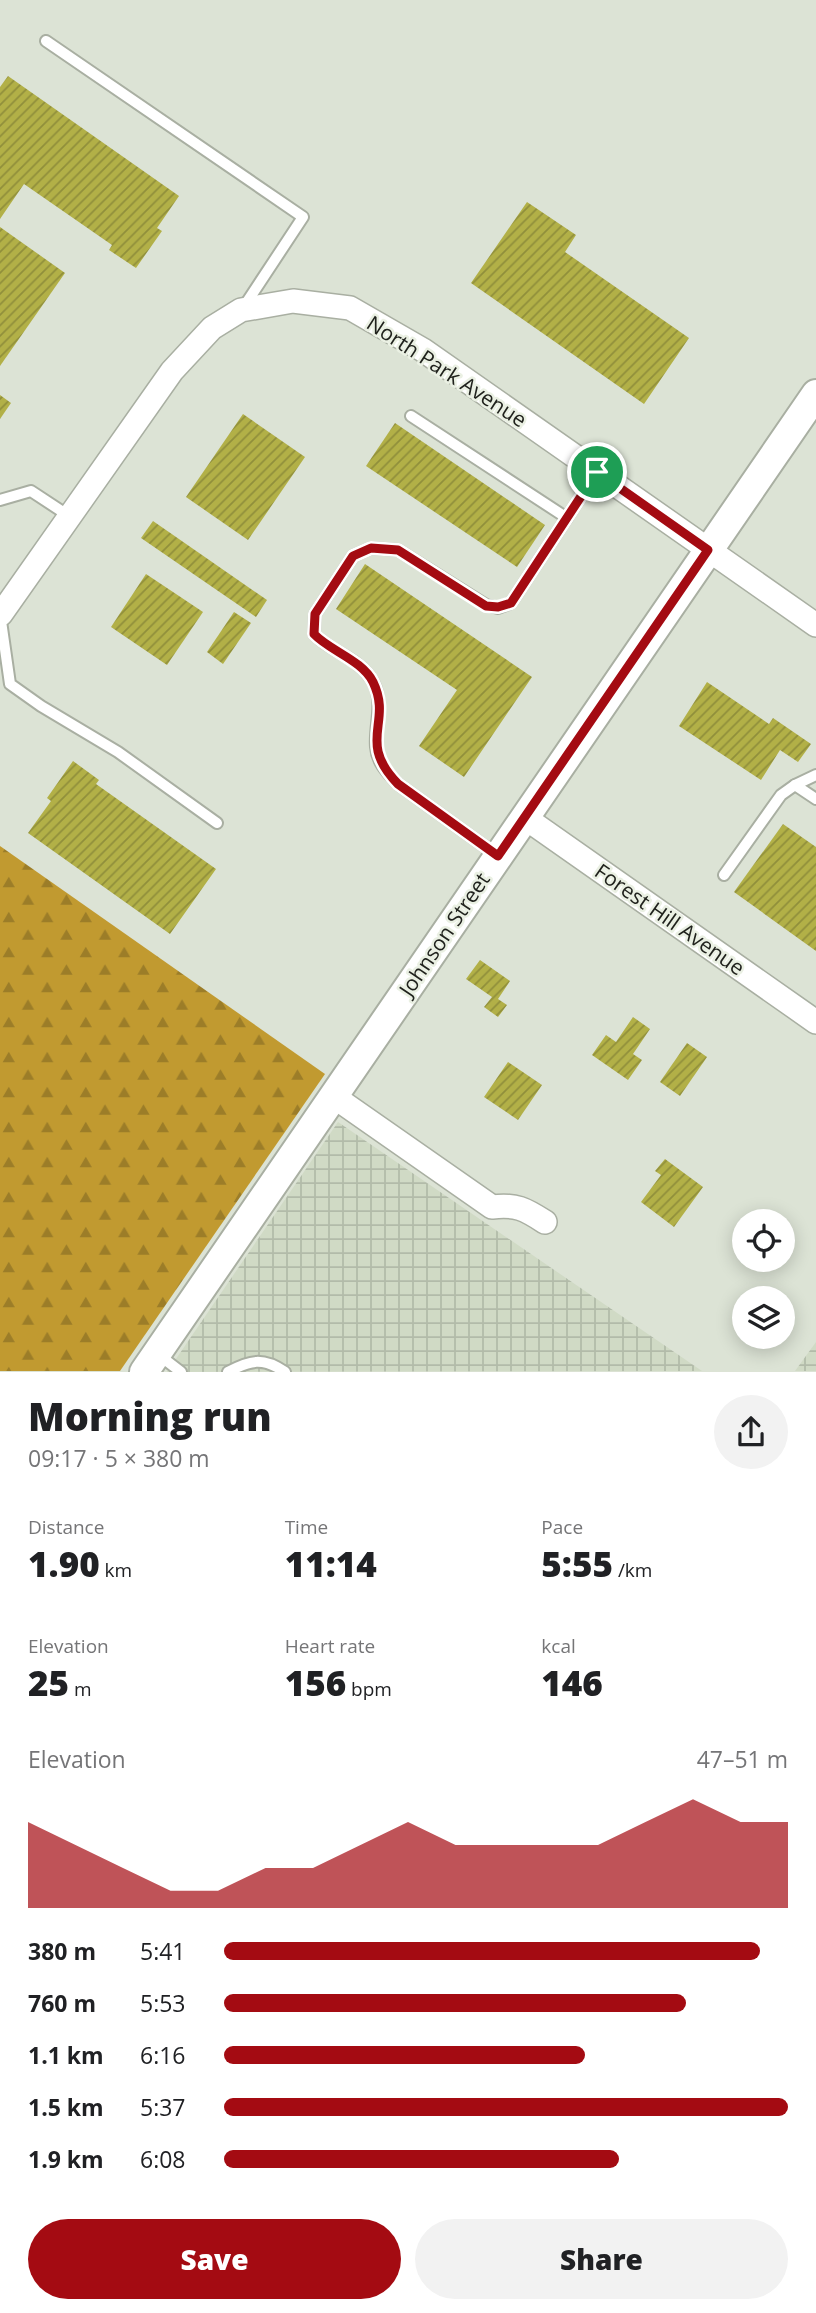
<!DOCTYPE html>
<html lang="en">
<head>
<meta charset="utf-8">
<style>
  body { margin:0; font-family:"Open Sans",sans-serif; background:#f2f2f2; color:#202124; height:100vh; display:flex; flex-direction:column; font-size:26px; white-space:nowrap }
  * { box-sizing:border-box; margin:0 }
  p { font-size:23px; color:#757577 }
  .icon { flex:none; width:38px; height:38px; fill:none; stroke:currentColor; stroke-width:2; stroke-linecap:round; stroke-linejoin:round }
  .map { position:relative; height:1372px; overflow:hidden }
  .sheet { display:flex; flex-direction:column; background:#fff; flex:1 }
  .sheet>* { flex:none }
  .tools { position:absolute; left:732px; top:1209px; display:grid; gap:14px }
  .tools a { display:grid; place-items:center; width:63px; height:63px; border-radius:50%; background:#fff; box-shadow:0 4px 18px #0003; font-size:35px }
  .pin { position:absolute; display:grid; place-items:center; width:60px; height:60px; color:#fff; margin:-30px; border:4px solid #fff; border-radius:50%; box-shadow:0 2px 7px #0007 }
  .round { display:grid; place-items:center; flex:none; width:74px; height:74px; border-radius:37px; background:#f2f2f2 }
  .overview { display:flex; align-items:center; justify-content:space-between; height:119px; padding:0 28px }
  h1 { font-size:38px; font-weight:800; line-height:52px }
  .stats { display:grid; grid-template-columns:repeat(3,1fr); gap:10px; height:119px; padding:7px 28px }
  .stats div { display:grid; align-content:center }
  .stats b { font-size:35px; font-weight:800 }
  .stats small { font-size:19px; font-weight:400 }
  .stats p { font-size:19px }
  .chart { height:196px; padding:14px 28px }
  .chart p { display:flex; justify-content:space-between }
  .chart svg { width:100%; height:126px; margin-top:7px; fill:#a40b12; opacity:.7 }
  .primary-button { display:flex; gap:14px; margin-top:auto; padding:14px 28px }
  .primary-button a { flex:1; height:80px; border-radius:42px; background:#a40b12; color:#fff; font-size:28px; font-weight:800; line-height:80px; text-align:center }
  .primary-button a+a { background:#f2f2f2; color:#202124 }
  ul { padding:0 28px; list-style:none; font-size:23px }
  li { display:grid; grid-template-columns:112px 84px 1fr; align-items:center; height:52px }
  li i { height:18px; border-radius:9px; background:#a40b12 }
  .map>svg:first-child { display:block }
  .industrial { fill:url(#industrial-grid) }
  .forest { fill:url(#forest-firs) }
  .building { fill:url(#building-hatch) }
  .lines { fill:none; stroke-linecap:round; stroke-linejoin:round }
  .service-casing { stroke:#a9afa2; stroke-width:14 }
  .minor-casing { stroke:#a9afa2; stroke-width:26 }
  .tertiary-casing { stroke:#a9afa2; stroke-width:32 }
  .service { stroke:#fff; stroke-width:10 }
  .minor { stroke:#fff; stroke-width:23 }
  .tertiary { stroke:#fff; stroke-width:28 }
  .route-casing { stroke:#fff; stroke-width:14 }
  .route { stroke:#a40b12; stroke-width:9 }
  .labels { text-anchor:middle; dominant-baseline:central; stroke-width:5; stroke-linejoin:round; paint-order:stroke }
  .street-label { font-size:21px; fill:#20221d; stroke:#eaf0e3 }
</style>
</head>
<body>
<div class="map">
<svg width="816" height="1372" viewBox="0 0 816 1372">
  <defs>
    <pattern id="industrial-grid" width="8" height="8" patternUnits="userSpaceOnUse" patternTransform="scale(1.75)"><rect width="8" height="8" fill="#d0dac5"/><path d="M0 4h8M4 0v8" fill="none" stroke="#b2bba9"/></pattern>
    <pattern id="forest-firs" width="22" height="20" patternUnits="userSpaceOnUse" patternTransform="scale(1.75)"><rect width="22" height="20" fill="#c19a30"/><path d="M5 1l3.5 6h-7zM16 11l3.5 6h-7z" fill="#9c7d28"/></pattern>
    <pattern id="building-hatch" width="6" height="6" patternUnits="userSpaceOnUse" patternTransform="scale(1.75)"><rect width="6" height="6" fill="#b2b047"/><path d="M-1 1l2-2M0 6l6-6M5 7l2-2" fill="none" stroke="#908f3b"/></pattern>
  </defs>
  <rect width="100%" height="100%" fill="#dce3d5"/>
  <!-- industrial -->
  <g class="industrial">
    <path d="M 338,1122 L 702,1371 L 167,1372 Z"/>
    <path d="M 816,1342 L 816,1371 L 795,1371 Z"/>
  </g>
  <!-- forest -->
  <path class="forest" d="M 0,846 L 325,1074 L 120,1371 L 0,1371 Z"/>
  <!-- building -->
  <g class="building">
    <path d="M 8,76 L 179,196 L 157,228 L 162,231 L 136,268 L 109,250 L 112,245 L 24,184 L 0,219 L 0,87 Z"/>
    <path d="M 527,202 L 576,235 L 565,252 L 689,338 L 644,404 L 471,283 Z"/>
    <path d="M 0,227 L 65,273 L 0,366 Z"/>
    <path d="M 0,395 L 11,403 L 0,419 Z"/>
    <path d="M 243,414 L 305,457 L 248,540 L 186,497 Z"/>
    <path d="M 395,423 L 545,525 L 517,567 L 366,466 Z"/>
    <path d="M 153,521 L 267,600 L 256,617 L 141,538 Z"/>
    <path d="M 365,564 L 532,677 L 464,777 L 419,746 L 457,690 L 336,609 Z"/>
    <path d="M 146,574 L 203,612 L 167,665 L 111,627 Z"/>
    <path d="M 234,612 L 251,623 L 223,664 L 207,652 Z"/>
    <path d="M 707,682 L 769,724 L 773,718 L 811,744 L 798,762 L 780,750 L 761,780 L 679,726 Z"/>
    <path d="M 73,761 L 99,780 L 96,784 L 216,869 L 170,934 L 28,833 L 51,801 L 47,798 Z"/>
    <path d="M 783,824 L 816,847 L 816,951 L 734,892 Z"/>
    <path d="M 480,960 L 510,981 L 498,999 L 507,1005 L 498,1017 L 484,1007 L 492,997 L 466,979 Z"/>
    <path d="M 633,1017 L 650,1029 L 633,1054 L 642,1060 L 628,1080 L 592,1055 L 606,1035 L 616,1042 Z"/>
    <path d="M 687,1043 L 707,1057 L 680,1096 L 660,1082 Z"/>
    <path d="M 508,1062 L 542,1085 L 518,1120 L 484,1097 Z"/>
    <path d="M 665,1159 L 703,1187 L 674,1227 L 641,1202 L 661,1175 L 655,1171 Z"/>
  </g>
  <g class="lines">
    <defs>
      <g id="service">
        <path d="M 46,41 L 303,217 L 243,308"/>
        <path d="M 411,416 L 567,518"/>
        <path d="M 0,500 L 31,491 L 69,516"/>
        <path d="M 0,614 L 10,684 L 41,706 L 118,752 L 217,823"/>
        <path d="M 795,785 L 816,799"/>
        <path d="M 498,856 L 398,784 C 388,773 377,763 376,747 C 374,723 386,699 370,677 C 357,658 330,651 314,634 L 315,614 L 353,556 L 371,548 L 398,550 L 486,605 L 498,608 L 511,603 L 597,472"/>
        <path d="M 724,875 L 781,795 L 795,785 L 816,775"/>
        <path d="M 159,1355 L 181,1372"/>
        <path d="M 228,1372 C 250,1360 263,1357 285,1372"/>
      </g>
      <g id="minor">
        <path d="M 1,614 L 172,371 L 212,328 L 241,310 L 293,301 L 350,308 L 423,350 L 816,625"/>
        <path d="M 524,817 L 816,1022"/>
        <path d="M 333,1096 L 492,1207 C 516,1204 525,1209 545,1222"/>
      </g>
      <path id="tertiary" d="M 144,1372 L 816,394"/>
    </defs>
    <!-- service casing -->
    <use href="#service" class="service-casing"/>
    <!-- minor casing -->
    <use href="#minor" class="minor-casing"/>
    <!-- tertiary casing -->
    <use href="#tertiary" class="tertiary-casing"/>
    <!-- service -->
    <use href="#service" class="service"/>
    <!-- minor -->
    <use href="#minor" class="minor"/>
    <!-- tertiary -->
    <use href="#tertiary" class="tertiary"/>
  </g>
  <g class="lines">
    <defs>
      <path id="route" d="M 597,472 L 708,550 L 498,856 L 398,784 C 356,741 393,723 373,682 C 362,660 330,651 314,634 L 315,614 L 353,556 L 371,548 L 398,550 L 486,606 L 498,607 L 511,603 Z"/>
    </defs>
    <!-- route casing -->
    <use href="#route" class="route-casing"/>
    <!-- route -->
    <use href="#route" class="route"/>
  </g>
  <g class="labels">
    <!-- street labels -->
    <g class="street-label">
      <text transform="translate(447 371) rotate(33)">North Park Avenue</text>
      <text transform="translate(670 919) rotate(35)">Forest Hill Avenue</text>
      <text transform="translate(444 934) rotate(-56)">Johnson Street</text>
    </g>
  </g>
</svg>
<div class="tools">
<a><svg class="icon" aria-label="locate" viewBox="0 0 24 24"><circle cx="12" cy="12" r="6"/><path d="M12 2v4M12 18v4M2 12h4M18 12h4"/></svg></a>
<a><svg class="icon" aria-label="layers" viewBox="0 0 24 24"><path d="M12 4l9 5-9 5-9-5zM3 14l9 5 9-5"/></svg></a>
</div>
<div class="pin" style="left:597px;top:472px;background:#1e9e55"><svg class="icon" aria-label="arrive" viewBox="0 0 24 24"><path d="M6 21V4h12l-3 4 3 4H6"/></svg></div>
</div>
<section class="sheet">
<div class="overview"><div><h1>Morning run</h1><p>09:17 · 5 × 380 m</p></div><a class="round"><svg class="icon" aria-label="share" viewBox="0 0 24 24"><path d="M12 15V3M7 8l5-5 5 5M5 13v7h14v-7"/></svg></a></div>
<div class="stats">
<div><p>Distance</p><b>1.90<small> km</small></b></div>
<div><p>Time</p><b>11:14</b></div>
<div><p>Pace</p><b>5:55<small> /km</small></b></div>
</div>
<div class="stats">
<div><p>Elevation</p><b>25<small> m</small></b></div>
<div><p>Heart rate</p><b>156<small> bpm</small></b></div>
<div><p>kcal</p><b>146</b></div>
</div>
<div class="chart"><p><span>Elevation</span>47–51 m</p>
<svg viewBox="0 0 160 44" preserveAspectRatio="none"><path d="M0 44V14L10 22L20 30L30 38L40 38L50 30L60 30L70 22L80 14L90 22L100 22L110 22L120 22L130 14L140 6L150 14L160 14V44z"/></svg>
</div>
<ul>
<li><b>380 m</b>5:41<i style="width:95%"></i></li>
<li><b>760 m</b>5:53<i style="width:82%"></i></li>
<li><b>1.1 km</b>6:16<i style="width:64%"></i></li>
<li><b>1.5 km</b>5:37<i style="width:100%"></i></li>
<li><b>1.9 km</b>6:08<i style="width:70%"></i></li>
</ul>
<div class="primary-button"><a>Save</a><a>Share</a></div>
</section>
</body>
</html>
